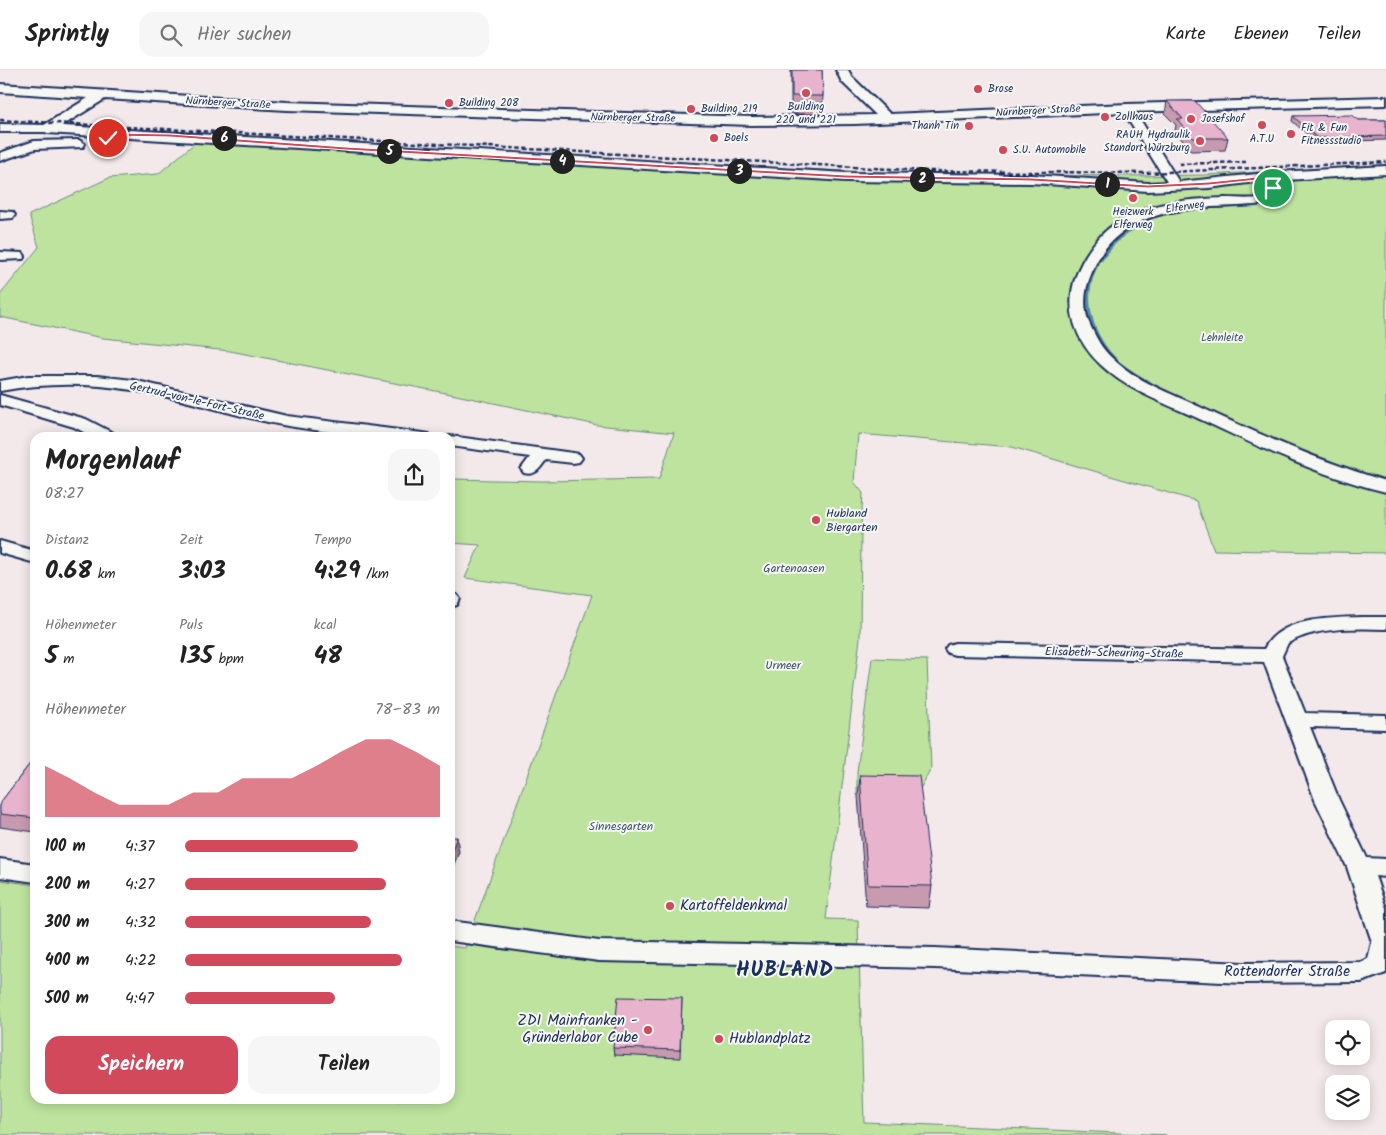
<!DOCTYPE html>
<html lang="de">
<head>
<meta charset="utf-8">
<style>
  body { margin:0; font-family:Kalam,sans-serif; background:#f6f6f6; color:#222; height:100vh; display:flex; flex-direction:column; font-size:19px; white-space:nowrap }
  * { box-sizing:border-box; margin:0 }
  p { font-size:16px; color:#767676 }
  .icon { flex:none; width:28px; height:28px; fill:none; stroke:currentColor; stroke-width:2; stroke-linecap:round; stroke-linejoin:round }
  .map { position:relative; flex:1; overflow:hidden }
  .drawer { position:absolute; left:30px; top:362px; width:425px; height:672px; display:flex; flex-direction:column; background:#fff; border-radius:15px; box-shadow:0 2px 12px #0003 }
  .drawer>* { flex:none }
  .controls { position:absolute; left:1325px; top:950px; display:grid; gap:10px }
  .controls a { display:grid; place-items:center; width:45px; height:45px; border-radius:10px; background:#fff; box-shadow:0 2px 12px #0003; font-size:25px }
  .pin { position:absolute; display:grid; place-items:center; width:42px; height:42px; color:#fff; margin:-21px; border:2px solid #fff; border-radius:50%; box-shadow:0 1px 5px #0007 }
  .km { position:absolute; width:25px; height:25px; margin:-12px; border-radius:50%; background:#222; color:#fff; font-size:14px; line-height:25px; text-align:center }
  .round { display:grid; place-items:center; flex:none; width:52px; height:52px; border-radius:15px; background:#f6f6f6 }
  .head { display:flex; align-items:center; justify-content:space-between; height:85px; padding:0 15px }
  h1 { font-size:28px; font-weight:600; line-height:38px }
  .figures { display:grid; grid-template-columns:repeat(3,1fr); gap:8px; height:85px; padding:5px 15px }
  .figures div { display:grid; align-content:center }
  .figures b { font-size:25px; font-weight:600 }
  .figures small { font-size:14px; font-weight:400 }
  .figures p { font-size:14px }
  .chart { height:140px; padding:10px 15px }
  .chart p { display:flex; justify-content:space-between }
  .chart svg { width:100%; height:90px; margin-top:5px; fill:#d1495b; opacity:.7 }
  .button { display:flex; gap:10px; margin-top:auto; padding:10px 15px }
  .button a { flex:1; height:58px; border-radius:15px; background:#d1495b; color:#fff; font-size:20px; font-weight:600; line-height:58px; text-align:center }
  .button a+a { background:#f6f6f6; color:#222 }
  ul { padding:0 15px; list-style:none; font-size:16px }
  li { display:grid; grid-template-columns:80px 60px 1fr; align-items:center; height:38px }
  li i { height:12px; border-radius:6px; background:#d1495b }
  header { display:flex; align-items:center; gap:30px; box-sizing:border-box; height:70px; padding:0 25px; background:#fff; border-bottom:1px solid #e0e0e0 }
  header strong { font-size:24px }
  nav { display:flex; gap:28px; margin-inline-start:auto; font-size:18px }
  .search { width:350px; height:45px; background:#f6f6f6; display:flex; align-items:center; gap:12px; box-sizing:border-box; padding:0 18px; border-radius:15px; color:#767676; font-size:19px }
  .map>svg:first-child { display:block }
  .green { fill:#bde39e; stroke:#6c897e }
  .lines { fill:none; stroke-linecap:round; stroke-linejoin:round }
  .stream-far1 { stroke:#5788ab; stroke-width:4 }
  .stream { stroke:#5788ab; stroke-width:4.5 }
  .minor-casing { stroke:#1b2f5e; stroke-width:4 }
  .tertiary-casing { stroke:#1b2f5e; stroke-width:4 }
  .minor { fill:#f6f6f2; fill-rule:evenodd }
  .tertiary { fill:#f6f6f2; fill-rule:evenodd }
  .rail { stroke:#1b2f5e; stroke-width:2.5; stroke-dasharray:4.5 2.5; stroke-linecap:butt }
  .wall { fill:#c89aaf; stroke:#1b2f5e }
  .shaded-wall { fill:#a27d8f; stroke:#1b2f5e }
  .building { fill:#e8b3cc; stroke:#1b2f5e }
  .route { fill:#d1495b; stroke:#fff }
  .poi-dot { fill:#d1495b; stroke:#f6f6f2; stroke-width:2 }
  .labels { text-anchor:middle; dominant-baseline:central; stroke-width:4; stroke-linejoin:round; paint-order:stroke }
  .far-poi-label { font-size:11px; fill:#1b2f5e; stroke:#f6f6f2; text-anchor:start }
  .far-street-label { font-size:11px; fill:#1b2f5e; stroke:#f6f6f2 }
  .far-park-label { font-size:11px; fill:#3b536b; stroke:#f6f6f2 }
  .street-label { font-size:12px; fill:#1b2f5e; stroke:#f6f6f2 }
  .poi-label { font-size:12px; fill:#1b2f5e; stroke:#f6f6f2; text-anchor:start }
  .park-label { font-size:12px; fill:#3b536b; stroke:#f6f6f2 }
  .near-poi-label { font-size:15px; fill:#1b2f5e; stroke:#f6f6f2; text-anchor:start }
  .near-street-label { font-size:15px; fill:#1b2f5e; stroke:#f6f6f2 }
  .near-district-label { font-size:21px; font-weight:bold; letter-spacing:1px; fill:#1b2f5e; stroke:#f6f6f2 }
</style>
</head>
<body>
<header>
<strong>Sprintly</strong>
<div class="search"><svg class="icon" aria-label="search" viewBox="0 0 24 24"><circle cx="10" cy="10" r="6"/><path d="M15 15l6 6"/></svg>Hier suchen</div>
<nav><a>Karte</a><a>Ebenen</a><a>Teilen</a></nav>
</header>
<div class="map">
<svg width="1386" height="1065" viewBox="0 0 1386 1065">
  <rect width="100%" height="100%" fill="#f3e9ea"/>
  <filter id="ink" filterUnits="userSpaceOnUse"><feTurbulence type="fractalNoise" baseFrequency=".02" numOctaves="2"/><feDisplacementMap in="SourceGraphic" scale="10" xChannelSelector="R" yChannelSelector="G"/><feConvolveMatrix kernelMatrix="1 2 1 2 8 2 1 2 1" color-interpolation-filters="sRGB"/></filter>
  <g filter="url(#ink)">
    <!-- green -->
    <g class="green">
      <path d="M 201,68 L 774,98 L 925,104 L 1129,106 L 1204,105 L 1386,95 L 1386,483 L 1214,480 L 1196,431 L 1012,377 L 858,364 L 854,412 L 863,423 L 861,458 L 860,568 L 826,849 L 858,850 L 864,1052 L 1166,1065 L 0,1065 L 0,810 L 35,815 L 35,1030 L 450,1030 L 450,876 L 465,878 L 592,525 L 465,508 L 480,475 L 450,473 L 450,409 L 542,411 L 659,409 L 674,363 L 597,355 L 456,325 L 230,281 L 103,268 L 0,247 L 0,225 L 39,177 L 29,145 L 109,108 L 158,104 Z"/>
      <path d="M 872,588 L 927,590 L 931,699 L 916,726 L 857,725 L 857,702 Z"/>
    </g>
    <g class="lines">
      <!-- stream-far1 -->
      <g class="stream-far1">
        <path d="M 1207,137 C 1225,136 1276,138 1288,126 L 1286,119 L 1270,106"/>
        <path d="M 1108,178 L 1122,165 L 1149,148"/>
      </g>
      <!-- stream -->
      <g class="stream">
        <path d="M 1101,188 L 1110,177"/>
        <path d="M 1096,195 C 1079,229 1090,267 1118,293 C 1129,303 1144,310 1157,318"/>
      </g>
      <defs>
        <g id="minor">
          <path d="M 1127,35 L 1133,38 L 1179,112 L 1277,102 L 1386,96 L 1386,104 L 1269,111 L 1284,123 C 1272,154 1130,106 1092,202 C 1084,220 1082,239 1091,257 C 1097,269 1102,279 1112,288 C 1136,311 1170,323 1200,337 C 1261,365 1322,392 1386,411 L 1386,422 C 1319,406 1255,375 1193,346 C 1161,332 1126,319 1101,295 C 1076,272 1064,239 1076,206 C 1083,186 1098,165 1116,153 C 1147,132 1190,129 1225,128 C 1240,128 1257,131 1270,124 L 1256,112 L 1209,118 L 1148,121 L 1031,113 L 846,111 L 47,63 L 41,59 L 47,55 L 846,103 L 1031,105 L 1148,113 L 1167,112 L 1121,38 Z"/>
          <path d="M 79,70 L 85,74 L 83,77 L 35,79 L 0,91 L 0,83 L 34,71 Z"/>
          <path d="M 0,141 L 13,142 L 15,145 L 13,148 L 0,149 Z"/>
          <path d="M 0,182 L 23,183 L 25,186 L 23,189 L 0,190 Z"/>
          <path d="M 28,306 L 97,306 L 133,310 L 287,346 L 423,363 L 429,364 L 431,368 C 383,368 335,364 288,356 C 235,347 185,328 132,320 C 89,313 43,313 0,321 L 0,311 Z"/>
          <path d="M 0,325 L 86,349 L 115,364 L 117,368 L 95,368 L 74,357 L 0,335 Z"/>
          <path d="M 450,366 L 573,383 L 579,384 L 582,388 L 579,392 L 573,393 L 546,390 C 539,399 536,406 524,403 L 521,399 L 530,387 L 450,376 L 450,368 L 444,368 Z"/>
          <path d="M 0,471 L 35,481 L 35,493 L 0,483 Z"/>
          <path d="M 450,523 L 457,525 L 460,529 L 457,535 L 450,537 Z"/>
          <path d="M 1362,547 L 1386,547 L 1386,559 C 1354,558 1316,557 1288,573 L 1282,586 L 1305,643 L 1386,645 L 1386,659 L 1310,657 L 1339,730 L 1367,788 L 1386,789 L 1386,807 L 1375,806 L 1386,838 L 1386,903 L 1361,912 L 1243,913 L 935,898 L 599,891 L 450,871 L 450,851 L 599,871 L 935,878 L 1243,893 L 1360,892 L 1368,889 L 1372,872 L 1347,797 L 1315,730 L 1264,592 L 955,585 L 948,583 L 945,579 L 948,575 L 955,573 L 1264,579 C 1280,547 1330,548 1362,547 Z"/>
          <path d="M 0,789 L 35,794 L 35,812 L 0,807 Z"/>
        </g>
        <path id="tertiary" d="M 836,0 L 848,0 L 852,7 L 890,44 L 1127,34 L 1386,27 L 1386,35 L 1127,42 L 855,54 L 752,55 L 287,40 L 105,29 L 52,62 L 0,62 L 0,54 L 44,55 L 88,28 L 0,22 L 0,14 L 287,32 L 752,47 L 876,45 L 842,12 Z"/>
      </defs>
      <!-- minor casing -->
      <use href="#minor" class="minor-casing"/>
      <!-- tertiary casing -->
      <use href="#tertiary" class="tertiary-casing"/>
      <!-- minor -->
      <use href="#minor" class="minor"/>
      <!-- tertiary -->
      <use href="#tertiary" class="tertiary"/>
      <!-- rail -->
      <g class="rail">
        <path d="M 0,50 L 927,101 L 1147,103 L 1386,92"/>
        <path d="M 1179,94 L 1246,92"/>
      </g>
    </g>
    <!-- wall -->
    <g class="wall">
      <path d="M 791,0 L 822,0 L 823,26 L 822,44 L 791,44 Z"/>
      <path d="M 1167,31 L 1228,68 L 1225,80 L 1191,81 L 1175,61 L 1176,55 L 1165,44 Z"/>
      <path d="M 1293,46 L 1359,50 L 1386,50 L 1386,70 L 1316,72 L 1292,51 Z"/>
      <path d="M 35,687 L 35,762 L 0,757 L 0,733 Z"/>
      <path d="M 860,705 L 932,816 L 929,838 L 866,836 L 858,726 Z"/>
      <path d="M 682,928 L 680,988 L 614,985 L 613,978 Z"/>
    </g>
    <!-- shaded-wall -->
    <path class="shaded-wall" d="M 457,767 L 459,782 L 450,804 L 450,785 Z"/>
    <!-- building -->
    <g class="building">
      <path d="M 792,0 L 822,0 L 823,26 L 792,26 Z"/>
      <path d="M 1167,31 L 1195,31 L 1228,68 L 1193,68 L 1177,49 L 1183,49 Z"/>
      <path d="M 1352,45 L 1359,50 L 1386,50 L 1386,66 L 1317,68 L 1293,46 Z"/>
      <path d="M 35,687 L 35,748 L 0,744 L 0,733 Z"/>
      <path d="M 860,705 L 919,706 L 932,816 L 868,815 Z"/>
      <path d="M 450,767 L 457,767 L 450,785 Z"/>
      <path d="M 618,927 L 682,928 L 680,980 L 613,978 Z"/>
    </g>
  </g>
  <!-- route -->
  <path class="route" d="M 108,63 L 170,64 L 346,77 L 846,105 L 1032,108 L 1148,115 L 1209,112 L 1258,107 L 1275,118 L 1271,119 L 1257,110 L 1209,115 L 1148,118 L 1032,111 L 846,108 L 346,80 L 170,67 L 110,66 L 111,68 L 108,69 L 105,64 Z"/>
  <!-- markers -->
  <g class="poi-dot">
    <circle cx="978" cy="19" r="5"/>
    <circle cx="806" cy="23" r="5"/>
    <circle cx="449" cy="33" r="5"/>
    <circle cx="691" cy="39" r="5"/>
    <circle cx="1105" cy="47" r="5"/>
    <circle cx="1191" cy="49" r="5"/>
    <circle cx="1262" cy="55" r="5"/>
    <circle cx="969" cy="56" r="5"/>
    <circle cx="1291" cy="64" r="5"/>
    <circle cx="714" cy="68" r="5"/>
    <circle cx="1200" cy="71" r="5"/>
    <circle cx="1003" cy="80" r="5"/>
    <circle cx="1133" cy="128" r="5"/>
    <circle cx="816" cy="450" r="5"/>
    <circle cx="670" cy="836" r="5"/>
    <circle cx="648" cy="960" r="5"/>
    <circle cx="719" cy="969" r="5"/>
  </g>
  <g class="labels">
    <!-- far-poi labels -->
    <g class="far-poi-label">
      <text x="988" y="19">Brose</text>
      <text x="459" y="33">Building 208</text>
      <text x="806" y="37" text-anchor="middle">Building<tspan x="806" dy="13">220 und 221</tspan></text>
      <text x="701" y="39">Building 219</text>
      <text x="1115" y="47">Zollhaus</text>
      <text x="1201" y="49">Josefshof</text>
      <text x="959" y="56" text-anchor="end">Thanh Tin</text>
      <text x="1301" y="58">Fit &amp; Fun<tspan x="1301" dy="13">Fitnessstudio</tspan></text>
      <text x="1190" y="65" text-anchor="end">RAUH Hydraulik<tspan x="1190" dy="13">Standort Würzburg</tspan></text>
      <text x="724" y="68">Boels</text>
      <text x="1262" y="69" text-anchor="middle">A.T.U</text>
      <text x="1013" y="80">S.U. Automobile</text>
      <text x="1133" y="142" text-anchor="middle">Heizwerk<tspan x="1133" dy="13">Elferweg</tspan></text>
    </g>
    <!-- far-street labels -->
    <g class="far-street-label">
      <text transform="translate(228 33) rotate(3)">Nürnberger Straße</text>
      <text transform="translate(1038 41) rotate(-3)">Nürnberger Straße</text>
      <text transform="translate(633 48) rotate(1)">Nürnberger Straße</text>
      <text transform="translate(1185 137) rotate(-9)">Elferweg</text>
    </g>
    <!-- far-park labels -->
    <g class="far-park-label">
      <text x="1222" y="268">Lehnleite</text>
    </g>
    <!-- street labels -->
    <g class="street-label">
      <text transform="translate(197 331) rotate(13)">Gertrud-von-le-Fort-Straße</text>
      <text transform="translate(1114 583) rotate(1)">Elisabeth-Scheuring-Straße</text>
    </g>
    <!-- poi labels -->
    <g class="poi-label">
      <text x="826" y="443">Hubland<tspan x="826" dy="14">Biergarten</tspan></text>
    </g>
    <!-- park labels -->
    <g class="park-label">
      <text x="794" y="498">Gartenoasen</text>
      <text x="783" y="595">Urmeer</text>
      <text x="621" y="756">Sinnesgarten</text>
    </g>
    <!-- near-poi labels -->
    <g class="near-poi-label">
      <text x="680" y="836">Kartoffeldenkmal</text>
      <text x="638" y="951" text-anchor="end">ZDI Mainfranken -<tspan x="638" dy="17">Gründerlabor Cube</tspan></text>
      <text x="729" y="969">Hublandplatz</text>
    </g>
    <!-- near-street labels -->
    <g class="near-street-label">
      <text x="1287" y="902">Rottendorfer Straße</text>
    </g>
    <!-- near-district labels -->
    <g class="near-district-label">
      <text x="785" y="900">HUBLAND</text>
    </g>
  </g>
</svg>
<div class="controls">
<a><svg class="icon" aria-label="locate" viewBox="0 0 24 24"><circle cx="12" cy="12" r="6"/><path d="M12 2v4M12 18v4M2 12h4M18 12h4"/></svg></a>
<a><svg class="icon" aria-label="layers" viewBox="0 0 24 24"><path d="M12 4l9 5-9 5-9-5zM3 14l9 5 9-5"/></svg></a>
</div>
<div class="pin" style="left:1273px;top:118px;background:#1e9e55"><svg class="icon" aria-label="arrive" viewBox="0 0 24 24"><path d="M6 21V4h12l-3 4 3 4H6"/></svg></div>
<div class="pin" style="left:108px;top:68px;background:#d93025"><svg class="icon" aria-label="check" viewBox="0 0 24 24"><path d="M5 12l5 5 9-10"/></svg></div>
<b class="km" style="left:1107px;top:114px">1</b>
<b class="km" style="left:922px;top:109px">2</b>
<b class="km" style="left:739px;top:101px">3</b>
<b class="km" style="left:562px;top:91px">4</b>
<b class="km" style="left:389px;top:81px">5</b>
<b class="km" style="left:224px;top:68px">6</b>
<section class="drawer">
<div class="head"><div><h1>Morgenlauf</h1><p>08:27</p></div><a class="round"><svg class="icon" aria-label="share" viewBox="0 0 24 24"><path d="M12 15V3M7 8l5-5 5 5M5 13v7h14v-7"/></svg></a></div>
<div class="figures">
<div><p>Distanz</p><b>0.68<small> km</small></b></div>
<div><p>Zeit</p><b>3:03</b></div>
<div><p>Tempo</p><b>4:29<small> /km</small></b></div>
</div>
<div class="figures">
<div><p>Höhenmeter</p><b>5<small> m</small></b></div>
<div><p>Puls</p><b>135<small> bpm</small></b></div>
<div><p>kcal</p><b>48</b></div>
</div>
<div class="chart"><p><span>Höhenmeter</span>78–83 m</p>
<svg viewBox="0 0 160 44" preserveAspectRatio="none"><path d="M0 44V19L10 25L20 32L30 38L40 38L50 38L60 32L70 32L80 25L90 25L100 25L110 19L120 12L130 6L140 6L150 12L160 19V44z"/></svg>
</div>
<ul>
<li><b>100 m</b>4:37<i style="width:68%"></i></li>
<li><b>200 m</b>4:27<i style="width:79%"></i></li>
<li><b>300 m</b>4:32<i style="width:73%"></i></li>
<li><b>400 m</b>4:22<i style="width:85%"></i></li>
<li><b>500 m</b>4:47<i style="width:59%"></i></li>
</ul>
<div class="button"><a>Speichern</a><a>Teilen</a></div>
</section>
</div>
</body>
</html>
